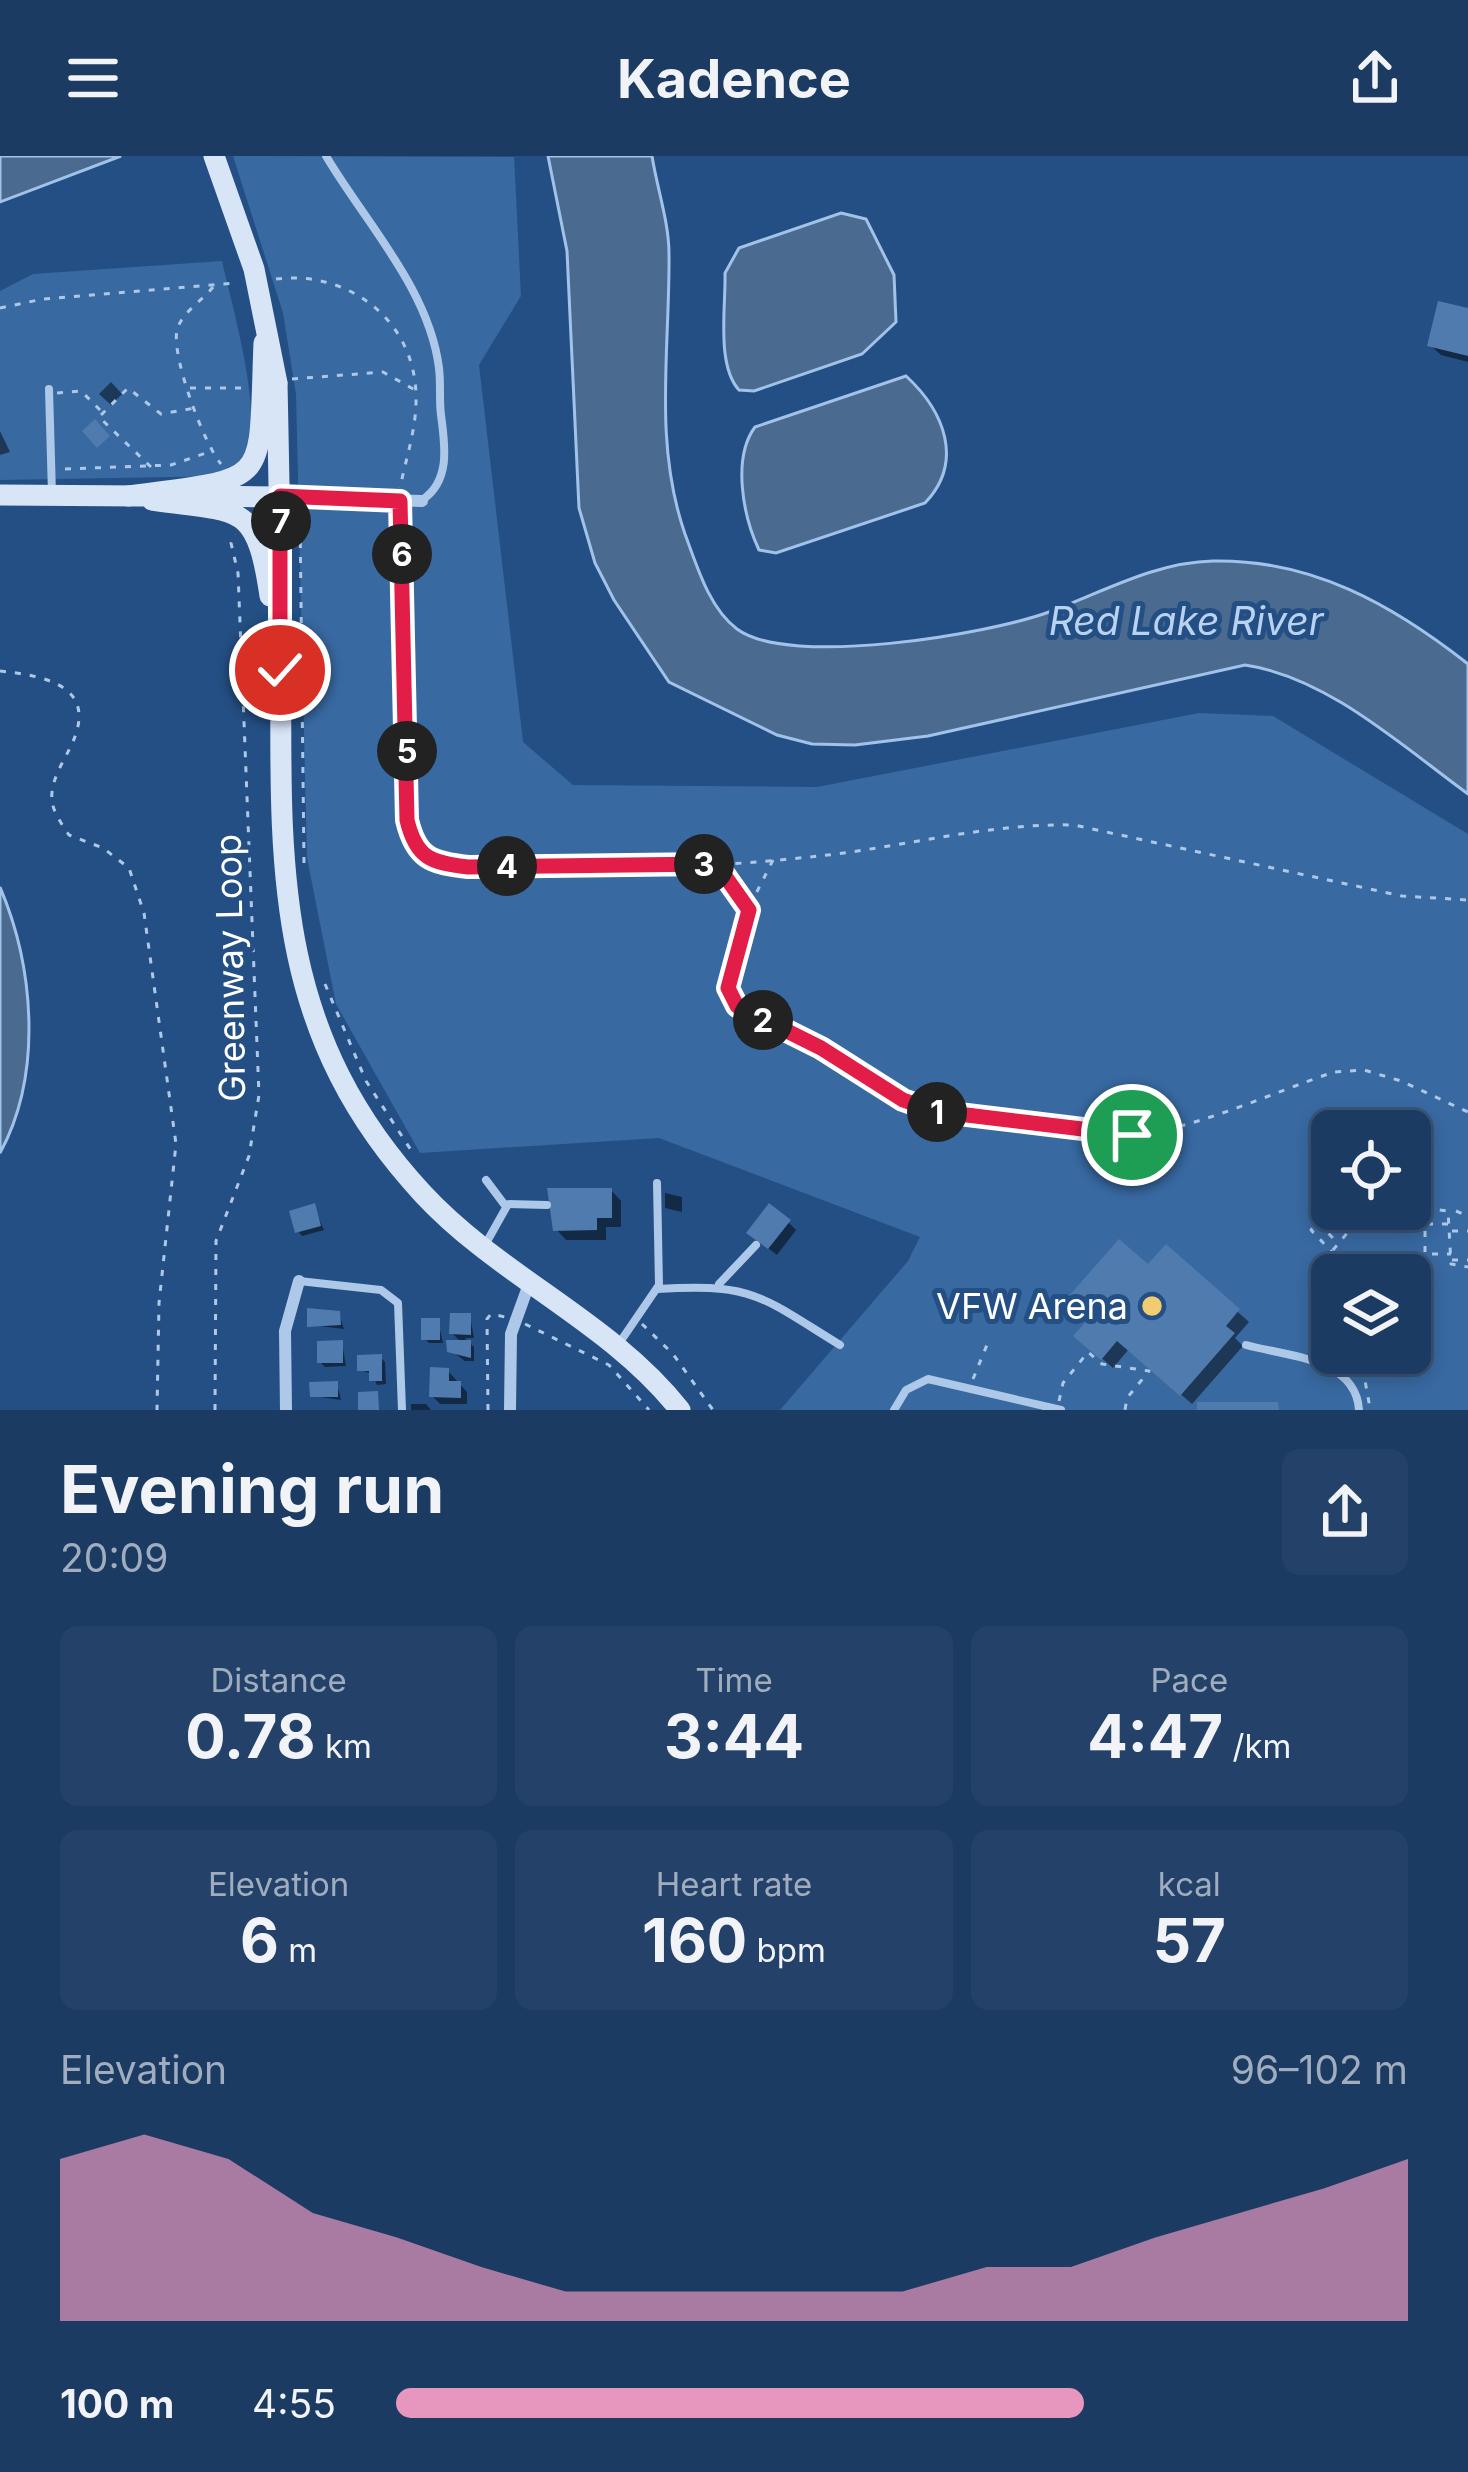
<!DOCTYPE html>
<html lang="en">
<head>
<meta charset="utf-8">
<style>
  body { margin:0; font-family:Inter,sans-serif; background:#244269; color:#f1f3f6; height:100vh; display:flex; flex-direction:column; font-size:45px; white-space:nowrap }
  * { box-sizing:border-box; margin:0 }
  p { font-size:39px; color:#a0adbe }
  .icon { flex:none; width:66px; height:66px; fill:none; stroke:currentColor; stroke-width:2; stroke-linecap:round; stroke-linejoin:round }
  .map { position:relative; height:1254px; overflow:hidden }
  .sheet { display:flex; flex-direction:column; background:#1b3b63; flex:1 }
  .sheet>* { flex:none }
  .controls { position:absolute; left:1311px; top:954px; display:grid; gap:24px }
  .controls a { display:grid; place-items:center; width:120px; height:120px; border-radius:18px; background:#1b3b63; box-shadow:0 6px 18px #0003,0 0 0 3px #395578; font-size:60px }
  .pin { position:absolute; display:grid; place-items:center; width:102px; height:102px; color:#fff; margin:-51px; border:6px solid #fff; border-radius:50%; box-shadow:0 3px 12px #0007 }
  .km { position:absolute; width:60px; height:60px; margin:-30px; border-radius:50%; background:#222; color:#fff; font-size:33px; line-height:60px; text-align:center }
  .round { display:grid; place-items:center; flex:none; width:126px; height:126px; border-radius:18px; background:#244269 }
  .overview { display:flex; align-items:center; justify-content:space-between; height:204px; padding:0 60px }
  h1 { font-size:66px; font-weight:700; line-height:90px }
  .figures { display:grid; grid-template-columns:repeat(3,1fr); gap:18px; height:204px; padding:12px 60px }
  .figures div { display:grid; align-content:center; border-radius:18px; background:#244269; text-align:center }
  .figures b { font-size:60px; font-weight:700 }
  .figures small { font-size:33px; font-weight:400 }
  .figures p { font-size:33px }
  .chart { height:336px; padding:24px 60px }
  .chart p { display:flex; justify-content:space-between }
  .chart svg { width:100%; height:216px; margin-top:12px; fill:#e797bd; opacity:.7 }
  ul { padding:0 60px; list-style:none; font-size:39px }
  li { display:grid; grid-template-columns:192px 144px 1fr; align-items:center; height:90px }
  li i { height:30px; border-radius:15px; background:#e797bd }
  header { display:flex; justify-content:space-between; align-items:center; height:156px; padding:0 60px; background:#1b3b63; font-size:54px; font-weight:700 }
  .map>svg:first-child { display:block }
  .green { fill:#3869a1; fill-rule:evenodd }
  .water { fill:#4b6a90; stroke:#a1c3e9; stroke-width:3 }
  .shadow { fill:#0007 }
  .building { fill:#507bae }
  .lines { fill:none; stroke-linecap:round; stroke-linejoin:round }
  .path { stroke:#adc8e8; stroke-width:3; stroke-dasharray:6 9; stroke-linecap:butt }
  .lane { stroke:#adc8e8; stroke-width:8 }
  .street { stroke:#adc8e8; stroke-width:12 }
  .secondary { stroke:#d7e5f7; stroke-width:21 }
  .secondary-bridge { stroke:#d7e5f7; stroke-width:21 }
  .route-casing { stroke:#fff; stroke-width:24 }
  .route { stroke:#e11d48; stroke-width:15 }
  .poi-dot { fill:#f3cb70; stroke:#244f84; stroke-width:4.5 }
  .labels { text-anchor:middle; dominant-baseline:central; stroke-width:10; stroke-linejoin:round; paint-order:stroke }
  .street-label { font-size:36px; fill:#fff; stroke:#244f84 }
  .poi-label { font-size:36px; fill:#fff; stroke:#244f84; text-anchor:end }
  .water-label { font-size:39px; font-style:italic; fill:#b8d2f0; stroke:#244f84 }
</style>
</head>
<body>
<header><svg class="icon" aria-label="menu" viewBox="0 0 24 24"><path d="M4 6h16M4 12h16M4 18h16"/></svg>Kadence<svg class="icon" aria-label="share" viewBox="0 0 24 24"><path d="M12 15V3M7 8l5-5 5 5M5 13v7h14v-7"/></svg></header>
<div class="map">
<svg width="1468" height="1254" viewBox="0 0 1468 1254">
  <rect width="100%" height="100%" fill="#244f84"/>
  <!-- green -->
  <g class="green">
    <path d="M 233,0 L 514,1 L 521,140 L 479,209 L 523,586 L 573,629 L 817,631 L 1199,557 L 1273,560 L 1468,678 L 1468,1254 L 780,1254 L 908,1105 L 920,1081 L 659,982 L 420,997 L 336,848 L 307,702 L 296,238 L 283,157 ZM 1332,975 L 1410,975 L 1410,1053 L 1332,1053 ZM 1332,1119 L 1410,1119 L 1410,1197 L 1332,1197 Z"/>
    <path d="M 222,105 C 231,146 266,265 245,301 C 241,308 231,315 225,320 L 0,324 L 0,135 L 33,118 Z"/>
  </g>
  <!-- water -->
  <g class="water">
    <path d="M 0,0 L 121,0 L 0,46 Z"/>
    <path d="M 548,0 L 652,0 C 657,32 669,66 669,98 C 670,193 653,286 685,378 C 697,410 709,452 737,473 C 789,512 989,478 1049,456 C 1101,437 1155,406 1213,405 C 1312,403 1393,449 1468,508 L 1468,638 C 1402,590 1327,521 1245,509 L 928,580 L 855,589 L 812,588 L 777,579 L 669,526 L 614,444 L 595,407 L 579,352 L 567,95 Z"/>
    <path d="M 841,57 L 866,63 L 894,119 L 896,166 L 862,198 L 754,235 L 739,234 C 716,209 726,150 725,117 L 739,92 Z"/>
    <path d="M 906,220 C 945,256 964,306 925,347 L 776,397 L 759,394 C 743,360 732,302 755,271 Z"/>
    <path d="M 0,731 C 34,811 43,918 0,997 Z"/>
  </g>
  <!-- shadow -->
  <g class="shadow">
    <path d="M 1468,155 L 1468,206 L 1441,199 L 1430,189 Z"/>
    <path d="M 111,226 L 122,238 L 111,249 L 99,238 Z"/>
    <path d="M 0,275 L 10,296 L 0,299 Z"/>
    <path d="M 611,1034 L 621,1045 L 621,1071 L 606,1071 L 606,1084 L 566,1084 L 556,1073 Z"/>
    <path d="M 665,1037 L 682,1041 L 682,1056 L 665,1052 Z"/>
    <path d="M 314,1051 L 324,1074 L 302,1080 L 298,1075 Z"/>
    <path d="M 1332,1051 L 1354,1065 L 1344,1076 L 1325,1059 Z"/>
    <path d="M 789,1067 L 796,1074 L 777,1099 L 758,1084 Z"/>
    <path d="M 1166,1092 L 1249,1166 L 1235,1182 L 1243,1190 L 1192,1248 L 1129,1193 L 1113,1212 L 1088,1190 Z"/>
    <path d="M 339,1158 L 344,1173 L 310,1169 Z"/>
    <path d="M 470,1160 L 474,1182 L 465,1182 L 474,1191 L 474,1205 L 465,1205 L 450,1194 L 462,1187 L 452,1177 Z"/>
    <path d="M 438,1165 L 443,1187 L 429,1187 L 424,1182 Z"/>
    <path d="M 342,1187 L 346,1210 L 325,1211 L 320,1206 Z"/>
    <path d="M 380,1201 L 385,1206 L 386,1228 L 377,1229 L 372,1218 L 360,1214 Z"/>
    <path d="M 448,1215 L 467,1236 L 467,1248 L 440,1248 L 432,1240 Z"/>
    <path d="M 337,1228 L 341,1244 L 313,1240 Z"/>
    <path d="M 411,1248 L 426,1248 L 431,1254 L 411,1254 Z"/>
  </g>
  <!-- building -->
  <g class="building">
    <path d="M 1438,145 L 1468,152 L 1468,200 L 1427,190 Z"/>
    <path d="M 95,263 L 110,280 L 97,292 L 82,275 Z"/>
    <path d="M 547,1032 L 612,1032 L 612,1062 L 597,1062 L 597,1074 L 553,1075 Z"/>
    <path d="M 1332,1046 L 1332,1053 L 1352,1059 L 1338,1074 L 1321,1059 Z"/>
    <path d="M 315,1047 L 321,1070 L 295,1077 L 289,1055 Z"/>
    <path d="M 769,1047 L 791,1064 L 768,1093 L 746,1077 Z"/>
    <path d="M 1119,1083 L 1148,1108 L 1166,1088 L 1240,1153 L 1226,1170 L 1235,1177 L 1180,1240 L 1117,1185 L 1101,1204 L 1073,1180 L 1090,1161 L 1068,1141 Z"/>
    <path d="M 307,1152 L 340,1155 L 341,1169 L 307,1171 Z"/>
    <path d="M 450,1157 L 471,1157 L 471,1179 L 449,1178 Z"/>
    <rect x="421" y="1162" width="19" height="22"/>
    <path d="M 343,1184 L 343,1207 L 317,1207 L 317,1185 Z"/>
    <path d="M 446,1184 L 471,1184 L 471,1202 L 447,1196 Z"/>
    <path d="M 382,1198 L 382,1225 L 369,1225 L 369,1215 L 357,1215 L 357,1199 Z"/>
    <path d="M 430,1211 L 449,1212 L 449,1225 L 461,1225 L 461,1242 L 429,1241 Z"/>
    <path d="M 338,1225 L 338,1241 L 310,1241 L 309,1226 Z"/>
    <path d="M 378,1235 L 379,1254 L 358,1254 L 358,1236 Z"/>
    <path d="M 1197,1246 L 1278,1246 L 1279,1254 L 1197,1254 Z"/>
  </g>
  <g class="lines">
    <!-- path -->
    <g class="path">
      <path d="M 276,123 C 348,114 415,164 416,240 C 417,271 406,302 400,332"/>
      <path d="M 213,131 C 202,145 182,156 177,174 C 171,200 204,288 221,308"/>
      <path d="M 0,152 L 43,143 L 236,127"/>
      <path d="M 292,223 L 383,216 L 415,234"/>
      <path d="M 190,232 L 248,232"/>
      <path d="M 57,237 L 81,235 L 103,257"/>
      <path d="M 151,311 L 99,261 L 128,232 L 161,258 L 195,252"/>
      <path d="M 65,313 L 171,309 L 209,296"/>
      <path d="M 401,360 L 407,664 L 414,692 L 432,707 C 555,719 705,713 828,699 C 911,689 991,667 1074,669 L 1402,740 L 1468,744"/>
      <path d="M 0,515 C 46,520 101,530 70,592 C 62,608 50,626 52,645 C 53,656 63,670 69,679 L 103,692 L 129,712 L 144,757 L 176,988 L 159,1147 L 157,1254"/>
      <path d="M 773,704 C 758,734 722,799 728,832 C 734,864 793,878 817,890 C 847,905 872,928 902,943 C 941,964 1089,984 1135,979 C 1201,971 1271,937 1334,916 L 1364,914 L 1401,925 L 1468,956"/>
      <path d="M 304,707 L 300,359 L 305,353"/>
      <path d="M 711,709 L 747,751"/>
      <path d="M 325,828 L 366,925 L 411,994"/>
      <path d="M 1410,1022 L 1414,1022 L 1415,1046"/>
      <path d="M 1410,1050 L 1448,1055 L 1451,1108 L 1468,1111"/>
      <path d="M 1456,1055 L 1468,1060"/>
      <path d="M 1322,1061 L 1311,1074 L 1333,1097 L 1340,1119"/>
      <path d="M 1318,1067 L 1337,1086"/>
      <path d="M 1448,1068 L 1425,1068 L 1425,1098 L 1451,1098"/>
      <path d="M 1452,1075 L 1468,1075"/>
      <path d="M 1333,1094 L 1359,1063 L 1360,1053"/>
      <path d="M 1452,1104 L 1468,1104"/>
      <path d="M 525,1168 L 609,1209 L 649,1254"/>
      <path d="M 642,1168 L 673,1198 L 713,1254"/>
      <path d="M 1360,1197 L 1370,1252"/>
      <path d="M 973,1223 L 989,1184"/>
      <path d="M 1059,1245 L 1063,1227 L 1088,1196 L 1102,1208 L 1149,1215 L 1127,1242 L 1125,1254"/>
      <path d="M 215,1254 L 216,1085 L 249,1000 L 259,939 L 238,417 L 231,387 L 235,378"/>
      <path d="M 488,1254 L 487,1163 L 491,1158 L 505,1161"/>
    </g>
    <!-- lane -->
    <g class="lane">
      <path d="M 326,0 C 365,66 429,133 439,212 C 441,228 439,244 441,259 C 445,289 451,325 422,344"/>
      <path d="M 49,233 L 52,338"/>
      <path d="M 486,1024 L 504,1048 L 547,1049"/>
      <path d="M 485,1089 L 507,1050"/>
      <path d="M 299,1125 L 381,1134 L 398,1147 L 402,1254"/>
      <path d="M 719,1128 L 756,1089"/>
      <path d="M 657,1133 C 754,1127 760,1140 840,1189"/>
      <path d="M 618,1189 L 659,1129 L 657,1027"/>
      <path d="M 1246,1189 C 1286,1200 1356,1202 1359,1254"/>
      <path d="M 894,1254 L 906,1234 L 928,1223 L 1061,1254"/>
    </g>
    <!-- street -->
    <g class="street">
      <path d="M 280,341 L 422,345"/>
      <path d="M 286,1254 L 285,1175 L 299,1125"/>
      <path d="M 510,1254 L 511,1178 L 529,1128"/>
    </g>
    <!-- secondary -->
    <g class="secondary">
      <path d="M 277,227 C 279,321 281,415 281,509 C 280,714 274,877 423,1038 C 500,1121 610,1165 680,1254"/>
      <path d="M 0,339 L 142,340"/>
      <path d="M 128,340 C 274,321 258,332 264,187"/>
      <path d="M 209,340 L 280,341"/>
      <path d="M 152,344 C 240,357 256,344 270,440"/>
    </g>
    <!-- secondary-bridge -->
    <path class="secondary-bridge" d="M 214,0 L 254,113 L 277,227"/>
  </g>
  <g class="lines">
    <defs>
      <path id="route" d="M 280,514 L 280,340 L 400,345 L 407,664 C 416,702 431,707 468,711 L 709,708 L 725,720 L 749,754 L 728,832 L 737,850 L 821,892 L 903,944 L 934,955 L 1132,979"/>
    </defs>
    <!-- route casing -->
    <use href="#route" class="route-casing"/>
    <!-- route -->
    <use href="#route" class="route"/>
  </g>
  <!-- markers -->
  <circle class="poi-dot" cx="1152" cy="1150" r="12"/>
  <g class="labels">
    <!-- street labels -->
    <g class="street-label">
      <text transform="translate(230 812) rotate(-91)">Greenway Loop</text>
    </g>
    <!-- poi labels -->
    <g class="poi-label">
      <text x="1128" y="1150">VFW Arena</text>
    </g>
    <!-- water labels -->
    <g class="water-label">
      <text x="1186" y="464">Red Lake River</text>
    </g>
  </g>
</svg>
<div class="controls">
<a><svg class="icon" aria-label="locate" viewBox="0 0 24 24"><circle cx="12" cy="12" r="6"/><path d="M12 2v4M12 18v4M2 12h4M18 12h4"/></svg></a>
<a><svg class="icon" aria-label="layers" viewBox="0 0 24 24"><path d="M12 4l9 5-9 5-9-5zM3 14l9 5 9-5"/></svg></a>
</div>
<div class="pin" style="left:1132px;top:979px;background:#1e9e55"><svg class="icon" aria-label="arrive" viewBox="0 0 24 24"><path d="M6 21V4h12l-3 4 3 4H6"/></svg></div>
<div class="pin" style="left:280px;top:514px;background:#d93025"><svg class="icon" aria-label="check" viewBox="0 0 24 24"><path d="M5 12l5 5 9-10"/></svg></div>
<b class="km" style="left:937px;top:956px">1</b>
<b class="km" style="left:763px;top:864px">2</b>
<b class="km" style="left:704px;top:708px">3</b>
<b class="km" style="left:507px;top:710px">4</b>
<b class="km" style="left:407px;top:595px">5</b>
<b class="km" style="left:402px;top:398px">6</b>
<b class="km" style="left:281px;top:365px">7</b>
</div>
<section class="sheet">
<div class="overview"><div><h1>Evening run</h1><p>20:09</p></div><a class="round"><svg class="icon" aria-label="share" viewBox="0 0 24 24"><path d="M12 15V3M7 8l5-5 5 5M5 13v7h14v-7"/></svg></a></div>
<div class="figures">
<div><p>Distance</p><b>0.78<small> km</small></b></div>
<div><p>Time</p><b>3:44</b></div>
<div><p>Pace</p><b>4:47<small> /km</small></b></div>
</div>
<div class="figures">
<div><p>Elevation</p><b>6<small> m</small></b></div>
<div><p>Heart rate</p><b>160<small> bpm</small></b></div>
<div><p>kcal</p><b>57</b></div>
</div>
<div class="chart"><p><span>Elevation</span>96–102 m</p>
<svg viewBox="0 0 160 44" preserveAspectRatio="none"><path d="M0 44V11L10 6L20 11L30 22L40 27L50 33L60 38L70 38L80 38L90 38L100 38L110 33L120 33L130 27L140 22L150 17L160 11V44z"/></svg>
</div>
<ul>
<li><b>100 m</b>4:55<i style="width:68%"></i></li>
</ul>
</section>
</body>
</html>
